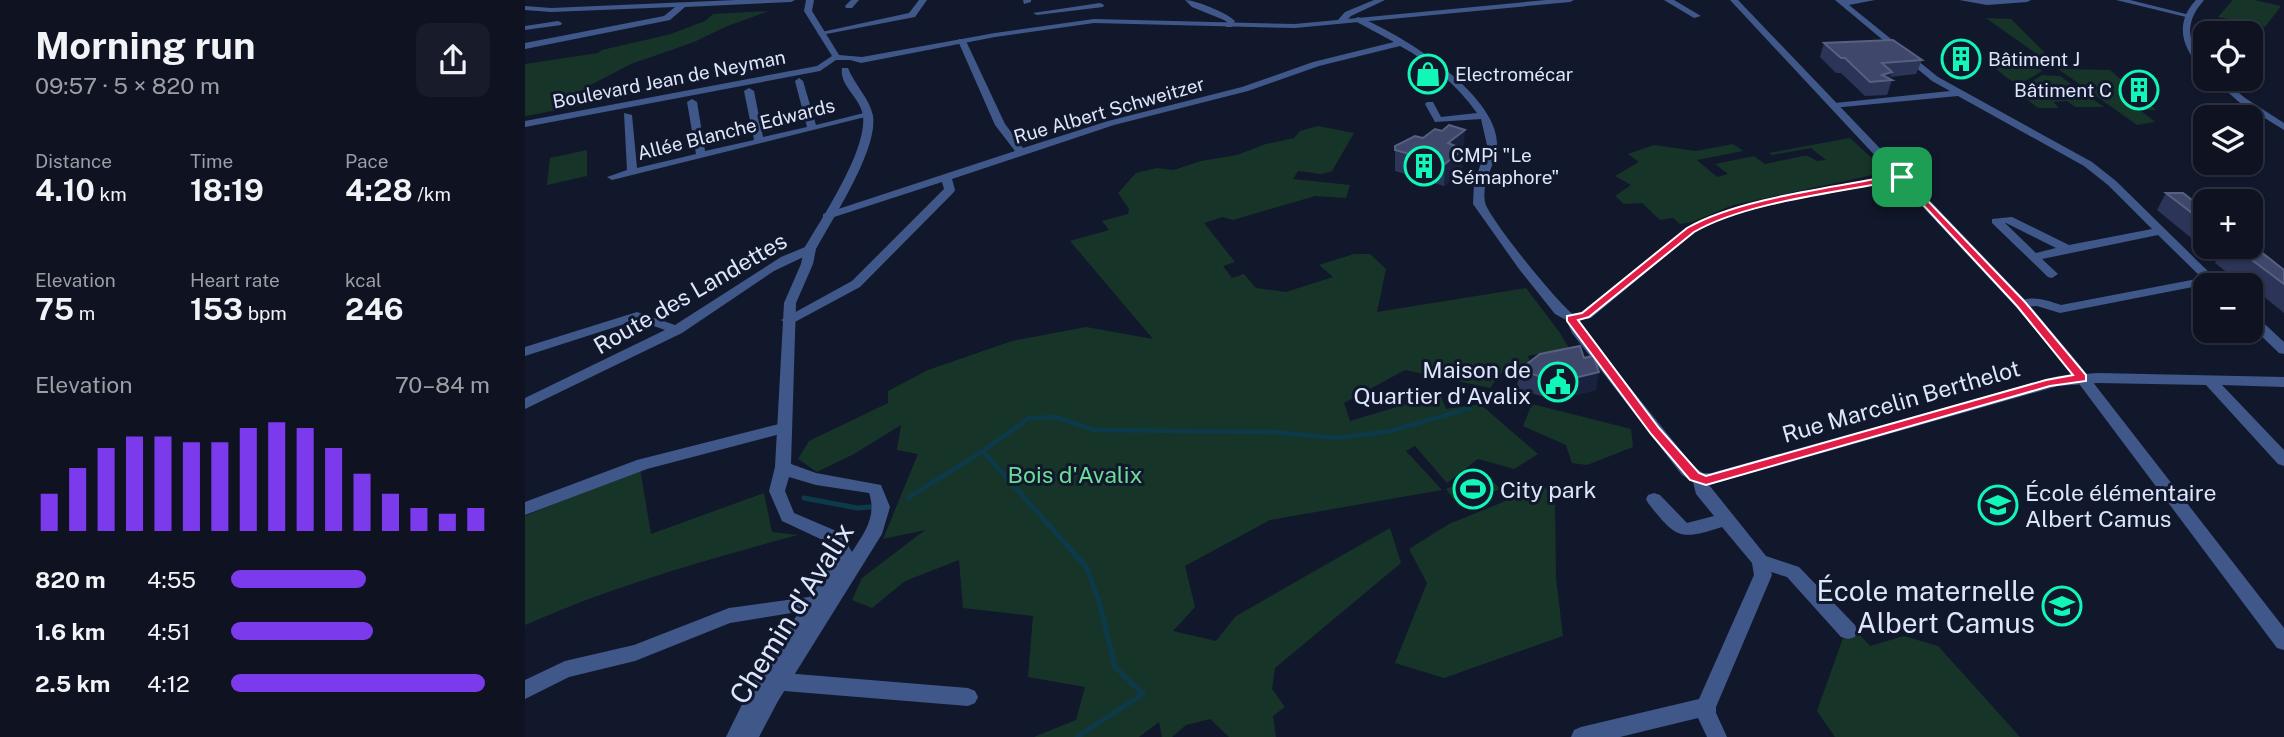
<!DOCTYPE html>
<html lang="en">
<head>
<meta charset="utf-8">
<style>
  body { margin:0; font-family:"Public Sans",sans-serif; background:#171b2a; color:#f1f3f6; height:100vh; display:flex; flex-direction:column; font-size:26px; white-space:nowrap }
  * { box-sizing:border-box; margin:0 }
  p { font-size:23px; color:#9b9ea5 }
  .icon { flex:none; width:38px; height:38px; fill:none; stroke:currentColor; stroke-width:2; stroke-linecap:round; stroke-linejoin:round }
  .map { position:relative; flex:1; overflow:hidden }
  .drawer { display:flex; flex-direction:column; background:#0e1221; width:525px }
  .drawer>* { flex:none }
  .tools { position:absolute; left:1668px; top:21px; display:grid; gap:14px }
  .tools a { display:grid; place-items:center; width:70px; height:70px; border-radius:14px; background:#0e1221; box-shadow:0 2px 5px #0004,0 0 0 2px #2e323f; font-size:35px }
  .pin { position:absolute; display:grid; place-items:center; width:60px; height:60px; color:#fff; margin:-30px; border-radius:14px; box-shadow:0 4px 10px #0006 }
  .round { display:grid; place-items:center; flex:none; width:74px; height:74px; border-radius:14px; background:#171b2a }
  .head { display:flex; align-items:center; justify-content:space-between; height:119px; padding:0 35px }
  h1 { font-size:38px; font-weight:700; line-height:52px }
  .metrics { display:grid; grid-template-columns:repeat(3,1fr); gap:10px; height:119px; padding:7px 35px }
  .metrics div { display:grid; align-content:center }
  .metrics b { font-size:30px; font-weight:700 }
  .metrics small { font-size:19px; font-weight:400 }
  .metrics p { font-size:19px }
  .chart { height:196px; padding:14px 35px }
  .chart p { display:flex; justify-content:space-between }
  .chart svg { width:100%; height:126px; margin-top:7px; stroke:#7c3aed; stroke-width:6 }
  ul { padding:0 35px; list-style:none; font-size:23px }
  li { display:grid; grid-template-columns:112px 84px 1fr; align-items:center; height:52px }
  li i { height:18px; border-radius:9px; background:#7c3aed }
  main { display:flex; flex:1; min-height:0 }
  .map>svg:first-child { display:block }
  .green { fill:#163528 }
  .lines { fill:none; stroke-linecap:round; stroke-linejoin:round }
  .stream-far1 { stroke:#0d3a4a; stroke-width:4.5 }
  .stream { stroke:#0d3a4a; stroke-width:5 }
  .minor { fill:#3f5889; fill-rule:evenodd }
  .tertiary { fill:#3f5889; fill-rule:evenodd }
  .wall { fill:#2c3458 }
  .shaded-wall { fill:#1a213f }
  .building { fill:#3f476a; stroke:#586081; stroke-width:2 }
  .route { fill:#e11d48; stroke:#fff; stroke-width:2; fill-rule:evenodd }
  .labels { text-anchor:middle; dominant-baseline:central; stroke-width:6; stroke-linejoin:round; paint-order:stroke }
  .far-poi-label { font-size:19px; fill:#dee6fe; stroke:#12182c; text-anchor:start }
  .far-street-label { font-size:19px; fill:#dee6fe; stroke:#12182c }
  .street-label { font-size:23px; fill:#dee6fe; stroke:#12182c }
  .poi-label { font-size:23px; fill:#dee6fe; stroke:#12182c; text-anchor:start }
  .park-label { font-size:23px; fill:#6bdd96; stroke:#12182c }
  .near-poi-label { font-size:28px; fill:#dee6fe; stroke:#12182c; text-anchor:end }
  .near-street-label { font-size:28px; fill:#dee6fe; stroke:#12182c }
</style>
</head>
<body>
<main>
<section class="drawer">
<div class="head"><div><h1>Morning run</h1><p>09:57 · 5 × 820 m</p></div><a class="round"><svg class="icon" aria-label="share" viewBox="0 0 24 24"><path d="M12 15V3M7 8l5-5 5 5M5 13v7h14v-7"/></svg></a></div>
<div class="metrics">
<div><p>Distance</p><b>4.10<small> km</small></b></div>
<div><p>Time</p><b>18:19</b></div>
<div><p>Pace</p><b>4:28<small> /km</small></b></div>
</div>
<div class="metrics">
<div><p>Elevation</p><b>75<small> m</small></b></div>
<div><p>Heart rate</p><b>153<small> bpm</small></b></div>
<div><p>kcal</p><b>246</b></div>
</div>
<div class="chart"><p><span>Elevation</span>70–84 m</p>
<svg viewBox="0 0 160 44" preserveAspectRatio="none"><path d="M5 44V31M15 44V22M25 44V15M35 44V11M45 44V11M55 44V13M65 44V13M75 44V8M85 44V6M95 44V8M105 44V15M115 44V24M125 44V31M135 44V36M145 44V38M155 44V36"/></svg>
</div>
<ul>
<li><b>820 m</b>4:55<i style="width:52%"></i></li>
<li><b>1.6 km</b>4:51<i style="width:55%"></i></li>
<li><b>2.5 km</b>4:12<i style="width:98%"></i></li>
</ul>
</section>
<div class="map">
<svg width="1759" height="737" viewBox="0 0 1759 737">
  <rect width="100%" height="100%" fill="#12182c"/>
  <!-- green -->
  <g class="green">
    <path d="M 1708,0 L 1729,0 L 1756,6 L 1740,27 L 1693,17 Z"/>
    <path d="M 244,11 L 200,27 L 169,42 L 106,64 L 58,89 L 64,104 L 0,116 L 0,64 L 73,53 L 77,50 L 146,34 L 180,21 L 188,14 Z"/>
    <path d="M 1461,18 L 1486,19 L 1536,69 L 1585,70 L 1631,110 L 1615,110 L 1630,122 L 1612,125 Z"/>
    <path d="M 1466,65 L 1509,65 L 1517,71 C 1488,89 1492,85 1466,65 Z"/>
    <path d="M 1517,75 L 1535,76 L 1579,107 L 1550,107 L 1542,101 L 1528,102 L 1534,108 L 1513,108 L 1495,94 L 1500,91 L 1497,88 Z"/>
    <path d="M 793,126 L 829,133 L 807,171 L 797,174 L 773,171 L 768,179 L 825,185 L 821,198 L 790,196 L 708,220 L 698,217 L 679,223 L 710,262 L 698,266 L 707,278 L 719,274 L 731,288 L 761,292 L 808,277 L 794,265 L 829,254 L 845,254 L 861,269 L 852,312 L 1001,288 L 1035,333 L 1050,358 L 1024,364 L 1013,354 L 1003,356 L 1008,371 L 981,367 L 965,388 L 880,370 L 819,403 L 825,421 L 915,394 L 921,409 L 955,404 L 1013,454 L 989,469 L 953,459 L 922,483 L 890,446 L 881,451 L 917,490 L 745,520 L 660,566 L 670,607 L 648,631 L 691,641 L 711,616 L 865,528 L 876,563 L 750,668 L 747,689 L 760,707 L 748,716 L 751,737 L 704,737 L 685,719 L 661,725 L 647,737 L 637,737 L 634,722 L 614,737 L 509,737 L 551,720 L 560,687 L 503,677 L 508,616 L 438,608 L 434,560 L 380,581 L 347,608 L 327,600 L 337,578 L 400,530 L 358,539 L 393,454 L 372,450 L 376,425 L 329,454 L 292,472 L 273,459 L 284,441 L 363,403 L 363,391 L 403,370 L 487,341 L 561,327 L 628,339 L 545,241 L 584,230 L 577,221 L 603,214 L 604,209 L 593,193 L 611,173 L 632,168 L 649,170 L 676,161 L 712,155 L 741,144 L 769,138 L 775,131 Z"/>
    <path d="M 1325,138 L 1362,172 L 1208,205 L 1167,222 L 1155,224 L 1148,218 L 1135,220 L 1117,203 L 1099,204 L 1090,196 L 1106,185 L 1090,176 L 1114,162 L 1103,154 L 1129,145 L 1171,151 L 1208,144 L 1218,151 L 1172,160 L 1192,177 L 1203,174 L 1190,164 L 1229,156 L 1240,164 L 1278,156 L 1283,156 L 1292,161 L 1301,160 L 1286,148 L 1247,155 L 1244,153 Z"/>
    <path d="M 62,150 L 62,176 L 22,185 L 25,158 Z"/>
    <path d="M 1007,404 L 1106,429 L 1108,447 L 1062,465 L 1047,463 L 1041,445 L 998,426 Z"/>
    <path d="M 115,469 L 126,534 L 239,493 L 247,532 L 273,535 C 180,560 88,586 0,625 L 0,516 Z"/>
    <path d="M 960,473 L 975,489 L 934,506 L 921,489 Z"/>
    <path d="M 999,484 L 1016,484 L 1030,497 L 1031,578 L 1038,636 L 919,678 L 870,663 L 902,583 L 884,549 L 924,524 L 988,498 Z"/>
    <path d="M 1333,633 L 1345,646 L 1379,636 L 1413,646 L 1495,737 L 1310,737 L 1292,711 L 1318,638 Z"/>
  </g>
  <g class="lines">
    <!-- stream-far1 -->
    <g class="stream-far1">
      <path d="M 410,481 L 458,451"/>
      <path d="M 484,481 L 458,451 L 504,418 L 531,417 L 569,430 L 747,432 L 811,438 L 866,431 L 945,408"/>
    </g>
    <!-- stream -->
    <g class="stream">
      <path d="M 483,479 L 562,568 L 575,605 L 590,667 L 618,694 L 552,737"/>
      <path d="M 279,498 L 332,508 L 345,507"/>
      <path d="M 383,498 L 413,479"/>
    </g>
    <!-- minor -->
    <g class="minor">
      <path d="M 211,0 L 270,0 L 266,2 L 160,7 L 145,20 L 0,49 L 0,43 L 139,16 L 150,7 L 26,12 L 0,10 L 0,6 L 26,8 Z"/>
      <path d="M 326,0 L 334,0 L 327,8 L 321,8 L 320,6 Z"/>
      <path d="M 394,0 L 402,0 L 390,17 L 296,35 L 292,33 L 384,13 Z"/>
      <path d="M 498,0 L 506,0 L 506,2 L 499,4 Z"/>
      <path d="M 660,0 C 671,0 702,13 710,21 L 707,27 L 701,27 L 702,22 L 699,20 L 667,7 Z"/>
      <path d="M 849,0 L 860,0 L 826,16 L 819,23 L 812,21 L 820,12 Z"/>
      <path d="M 1139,0 L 1149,0 L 1176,16 L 1169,18 Z"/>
      <path d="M 1310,0 L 1350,0 L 1324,5 L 1413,77 L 1567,162 L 1591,181 L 1697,285 L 1683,284 L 1535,313 L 1512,306 L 1491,307 L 1490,304 C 1503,294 1521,300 1536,305 L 1677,278 L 1633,235 L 1517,259 L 1533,274 L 1527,278 L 1523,277 L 1467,223 L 1467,219 L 1487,217 L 1544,245 L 1627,229 L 1583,185 L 1559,166 L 1433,96 L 1307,108 L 1307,104 L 1310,103 L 1425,91 L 1407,81 ZM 1480,223 L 1481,223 L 1531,248 L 1511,253 Z"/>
      <path d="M 1434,0 L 1506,0 L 1502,2 L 1462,5 Z"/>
      <path d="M 1591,0 L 1605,0 L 1665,15 L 1661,17 Z"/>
      <path d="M 575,3 L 579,5 L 578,7 L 512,15 L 508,13 Z"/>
      <path d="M 833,17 C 874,32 974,95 972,145 C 971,165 956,181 960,202 C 962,216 1034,305 1048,314 L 1057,312 L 1162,228 L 1184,217 L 1209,208 L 1268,193 L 1381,175 L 1382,177 L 1377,180 L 1268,200 L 1217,212 L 1192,221 L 1170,232 L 1066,318 L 1054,320 L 1058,329 L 1169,467 L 1178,473 L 1186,473 L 1533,376 L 1573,373 L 1759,377 L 1759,387 L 1697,385 L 1759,450 L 1759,466 L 1753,464 L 1681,385 L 1573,383 L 1533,386 L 1184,485 L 1241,556 L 1274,567 L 1330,625 L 1332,631 L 1330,637 L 1323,639 L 1316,637 L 1262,577 L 1246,572 L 1247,575 L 1191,707 L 1191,713 L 1202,737 L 1182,737 L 1173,718 L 1095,737 L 1046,737 L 1049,730 L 1056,727 L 1174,699 L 1229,575 L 1227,563 L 1197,527 C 1154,541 1151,538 1123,503 L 1121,499 L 1123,495 L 1129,493 L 1135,495 L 1162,523 L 1189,516 L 1171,494 L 1168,482 L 1157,475 L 1047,333 L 1041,320 L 1030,314 L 994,269 L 948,204 L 949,184 L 962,145 L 956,119 L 910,122 L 900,104 L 902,102 L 908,102 L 916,117 L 952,113 C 932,85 905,62 875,46 L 794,66 L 723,91 L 589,125 L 427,179 L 430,190 L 429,192 L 335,287 L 268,323 L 263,324 L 256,320 L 327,281 L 419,189 L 417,182 L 306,218 L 298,218 L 298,214 L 490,151 L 470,125 L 433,41 L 434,39 L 441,41 L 480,124 L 498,148 L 583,121 L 717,87 L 788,62 L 869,42 L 830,21 L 829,19 Z"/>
      <path d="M 33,21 L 37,23 L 36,25 L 0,30 L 0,26 Z"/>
      <path d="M 274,78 L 278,81 L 291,125 L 343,112 L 348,115 L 87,180 L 82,177 L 102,170 L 99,113 L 107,115 L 112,168 L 171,154 L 162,102 L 167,99 L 172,102 L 180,151 L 229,140 L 219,91 L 224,88 L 229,91 L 238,137 L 282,127 L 270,81 Z"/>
      <path d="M 285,245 L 289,246 L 289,252 L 249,271 L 157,333 L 0,409 L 0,398 L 140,330 L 112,320 L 0,356 L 0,347 L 112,312 L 150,325 L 256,257 Z"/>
      <path d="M 1726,315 L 1731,316 L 1759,342 L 1759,354 L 1754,353 L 1726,326 Z"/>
      <path d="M 258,423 L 263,424 L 266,428 L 263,432 L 122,469 L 0,515 L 0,502 L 112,460 Z"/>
      <path d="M 298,595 L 304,597 L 307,602 L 304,607 L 205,623 L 110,661 L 44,677 L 0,699 L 0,680 L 40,661 L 109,645 L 204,608 Z"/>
      <path d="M 247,672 L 443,688 L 450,691 L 453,697 L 450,703 L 443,706 L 247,690 L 240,687 L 237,681 L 240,675 Z"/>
    </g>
    <!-- tertiary -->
    <g class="tertiary">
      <path d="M 281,0 L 289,0 L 287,11 L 314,55 L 337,57 L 470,33 L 569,19 L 770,24 L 1021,0 L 1049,0 L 1045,2 L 770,28 L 569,23 L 470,37 L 336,63 L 325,60 L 311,60 L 295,71 L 0,127 L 0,121 L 292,66 L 307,56 L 279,11 Z"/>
      <path d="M 1205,0 L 1213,0 L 1501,301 L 1553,363 L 1759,628 L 1759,650 L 1752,648 L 1543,369 L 1491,307 Z"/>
      <path d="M 1671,0 L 1679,0 C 1664,17 1660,34 1673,54 C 1678,60 1680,62 1680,70 L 1677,69 C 1657,48 1649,23 1671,0 Z"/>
      <path d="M 317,68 L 323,68 C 329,84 345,99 348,116 C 353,150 308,218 291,249 L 288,264 L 271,303 L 266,464 L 291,473 L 356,485 L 365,507 L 357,534 L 253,701 L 234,737 L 201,737 L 232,674 L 304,568 L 310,552 L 304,543 L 257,521 L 244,491 L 250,467 L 259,303 L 276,264 L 279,249 C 297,218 342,151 338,116 C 336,98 314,86 317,68 ZM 264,477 L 291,485 L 344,493 C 352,516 340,532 327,552 L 316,533 L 269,513 L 260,491 Z"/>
      <path d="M 1688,79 L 1697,79 L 1720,98 L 1759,123 L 1759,130 L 1714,102 Z"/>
    </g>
  </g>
  <!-- wall -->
  <g class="wall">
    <path d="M 1299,43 L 1397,60 L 1391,74 L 1365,77 L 1364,79 L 1367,80 L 1362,95 L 1340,96 L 1316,73 L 1311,73 L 1295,57 Z"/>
    <path d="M 870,146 L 939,150 L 938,152 L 937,171 L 919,186 L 870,171 Z"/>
    <path d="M 1641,193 L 1680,210 L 1680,247 L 1726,247 L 1759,270 L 1759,313 L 1715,277 L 1708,277 L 1690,263 L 1692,259 L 1632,210 Z"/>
    <path d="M 994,370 L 1071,390 L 1030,400 L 992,389 Z"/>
  </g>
  <!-- shaded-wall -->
  <g class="shaded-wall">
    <path d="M 1367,72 L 1364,80 L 1357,75 Z"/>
    <path d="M 940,130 L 937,171 L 919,186 L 920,164 L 923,143 Z"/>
    <path d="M 1074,372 L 1071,390 L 1030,400 L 1033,382 Z"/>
  </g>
  <!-- building -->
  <g class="building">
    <path d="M 1368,40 L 1397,60 L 1357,63 L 1367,72 L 1357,75 L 1367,80 L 1345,82 L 1320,58 L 1316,58 L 1299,43 Z"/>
    <path d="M 924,125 L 940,130 L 923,143 L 938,149 L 920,164 L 870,150 L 870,146 L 890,136 L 898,138 L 910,129 L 917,131 Z"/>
    <path d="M 1641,193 L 1658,193 L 1680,210 L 1680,223 Z"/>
    <path d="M 1726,244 L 1759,270 L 1759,284 L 1727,260 L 1720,260 L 1703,247 L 1726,247 Z"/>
    <path d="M 1055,346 L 1059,358 L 1068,356 L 1074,372 L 1033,382 L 994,370 L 1015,354 Z"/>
  </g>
  <!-- route -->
  <path class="route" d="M 1377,174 L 1500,302 L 1561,375 L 1561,381 L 1525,386 L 1181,485 L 1165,480 L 1126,434 L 1042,321 L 1042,316 L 1057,313 L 1162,228 C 1216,197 1314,187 1377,174 ZM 1375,180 L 1492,306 L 1548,375 L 1521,380 L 1181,476 L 1174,473 L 1134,428 L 1053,320 L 1064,317 L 1169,232 C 1221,202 1314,192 1375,180 Z"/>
  <!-- icons -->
  <defs>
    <symbol id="building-ring" viewBox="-11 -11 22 22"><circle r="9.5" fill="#12182c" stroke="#11f7b8" stroke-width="1.5"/><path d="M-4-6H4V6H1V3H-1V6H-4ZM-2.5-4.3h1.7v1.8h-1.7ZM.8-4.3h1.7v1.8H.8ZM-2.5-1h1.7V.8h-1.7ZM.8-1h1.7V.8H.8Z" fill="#11f7b8"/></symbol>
    <symbol id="shop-ring" viewBox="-11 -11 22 22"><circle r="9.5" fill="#12182c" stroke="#11f7b8" stroke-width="1.5"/><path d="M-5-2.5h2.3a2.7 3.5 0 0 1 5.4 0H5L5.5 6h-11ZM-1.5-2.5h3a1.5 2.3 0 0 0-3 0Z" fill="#11f7b8"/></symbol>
    <symbol id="civic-ring" viewBox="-11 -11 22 22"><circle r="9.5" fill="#12182c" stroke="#11f7b8" stroke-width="1.5"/><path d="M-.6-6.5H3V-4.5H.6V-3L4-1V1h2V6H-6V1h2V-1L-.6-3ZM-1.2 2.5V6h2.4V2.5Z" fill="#11f7b8"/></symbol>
    <symbol id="stadium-ring" viewBox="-11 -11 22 22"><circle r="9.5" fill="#12182c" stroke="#11f7b8" stroke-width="1.5"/><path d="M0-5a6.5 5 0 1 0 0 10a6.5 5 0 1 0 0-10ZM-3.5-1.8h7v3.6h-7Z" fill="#11f7b8"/></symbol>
    <symbol id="school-ring" viewBox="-11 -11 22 22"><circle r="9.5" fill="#12182c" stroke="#11f7b8" stroke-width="1.5"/><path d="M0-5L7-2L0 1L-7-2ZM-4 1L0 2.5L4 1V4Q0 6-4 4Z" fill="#11f7b8"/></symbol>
  </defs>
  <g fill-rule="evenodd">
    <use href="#building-ring" x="1414" y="37" width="44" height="44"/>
    <use href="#shop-ring" x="881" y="52" width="44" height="44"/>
    <use href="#building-ring" x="1592" y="68" width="44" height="44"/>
    <use href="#building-ring" x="877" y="144" width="44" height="44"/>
    <use href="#civic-ring" x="1011" y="360" width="44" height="44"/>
    <use href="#stadium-ring" x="926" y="467" width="44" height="44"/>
    <use href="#school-ring" x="1451" y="483" width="44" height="44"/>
    <use href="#school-ring" x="1515" y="584" width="44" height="44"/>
  </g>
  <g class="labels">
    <!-- far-poi labels -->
    <g class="far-poi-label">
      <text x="1463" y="59">Bâtiment J</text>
      <text x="930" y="74">Electromécar</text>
      <text x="1587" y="90" text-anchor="end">Bâtiment C</text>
      <text x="926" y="155">CMPi "Le<tspan x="926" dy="22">Sémaphore"</tspan></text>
    </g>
    <!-- far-street labels -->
    <g class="far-street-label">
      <text transform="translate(144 79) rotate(-11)">Boulevard Jean de Neyman</text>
      <text transform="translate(584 110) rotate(-16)">Rue Albert Schweitzer</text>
      <text transform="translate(211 129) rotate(-14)">Allée Blanche Edwards</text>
    </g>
    <!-- street labels -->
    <g class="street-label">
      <text transform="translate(165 293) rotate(-30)">Route des Landettes</text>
      <text transform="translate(1376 401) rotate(-16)">Rue Marcelin Berthelot</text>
    </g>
    <!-- poi labels -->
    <g class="poi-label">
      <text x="1006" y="369" text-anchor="end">Maison de<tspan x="1006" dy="26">Quartier d'Avalix</tspan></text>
      <text x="975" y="489">City park</text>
      <text x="1500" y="492">École élémentaire<tspan x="1500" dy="26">Albert Camus</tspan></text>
    </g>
    <!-- park labels -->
    <g class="park-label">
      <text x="550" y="474">Bois d'Avalix</text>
    </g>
    <!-- near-poi labels -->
    <g class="near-poi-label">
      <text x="1510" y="590">École maternelle<tspan x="1510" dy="32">Albert Camus</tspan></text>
    </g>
    <!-- near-street labels -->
    <g class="near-street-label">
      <text transform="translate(266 613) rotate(-58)">Chemin d'Avalix</text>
    </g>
  </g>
</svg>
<div class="tools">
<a><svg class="icon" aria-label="locate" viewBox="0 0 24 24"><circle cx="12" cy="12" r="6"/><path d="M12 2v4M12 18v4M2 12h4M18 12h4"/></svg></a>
<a><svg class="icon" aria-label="layers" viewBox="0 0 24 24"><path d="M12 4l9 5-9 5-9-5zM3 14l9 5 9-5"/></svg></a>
<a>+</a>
<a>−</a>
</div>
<div class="pin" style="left:1377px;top:177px;background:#1e9e55"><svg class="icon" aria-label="arrive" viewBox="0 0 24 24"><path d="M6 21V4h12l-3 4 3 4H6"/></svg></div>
</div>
</main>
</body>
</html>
